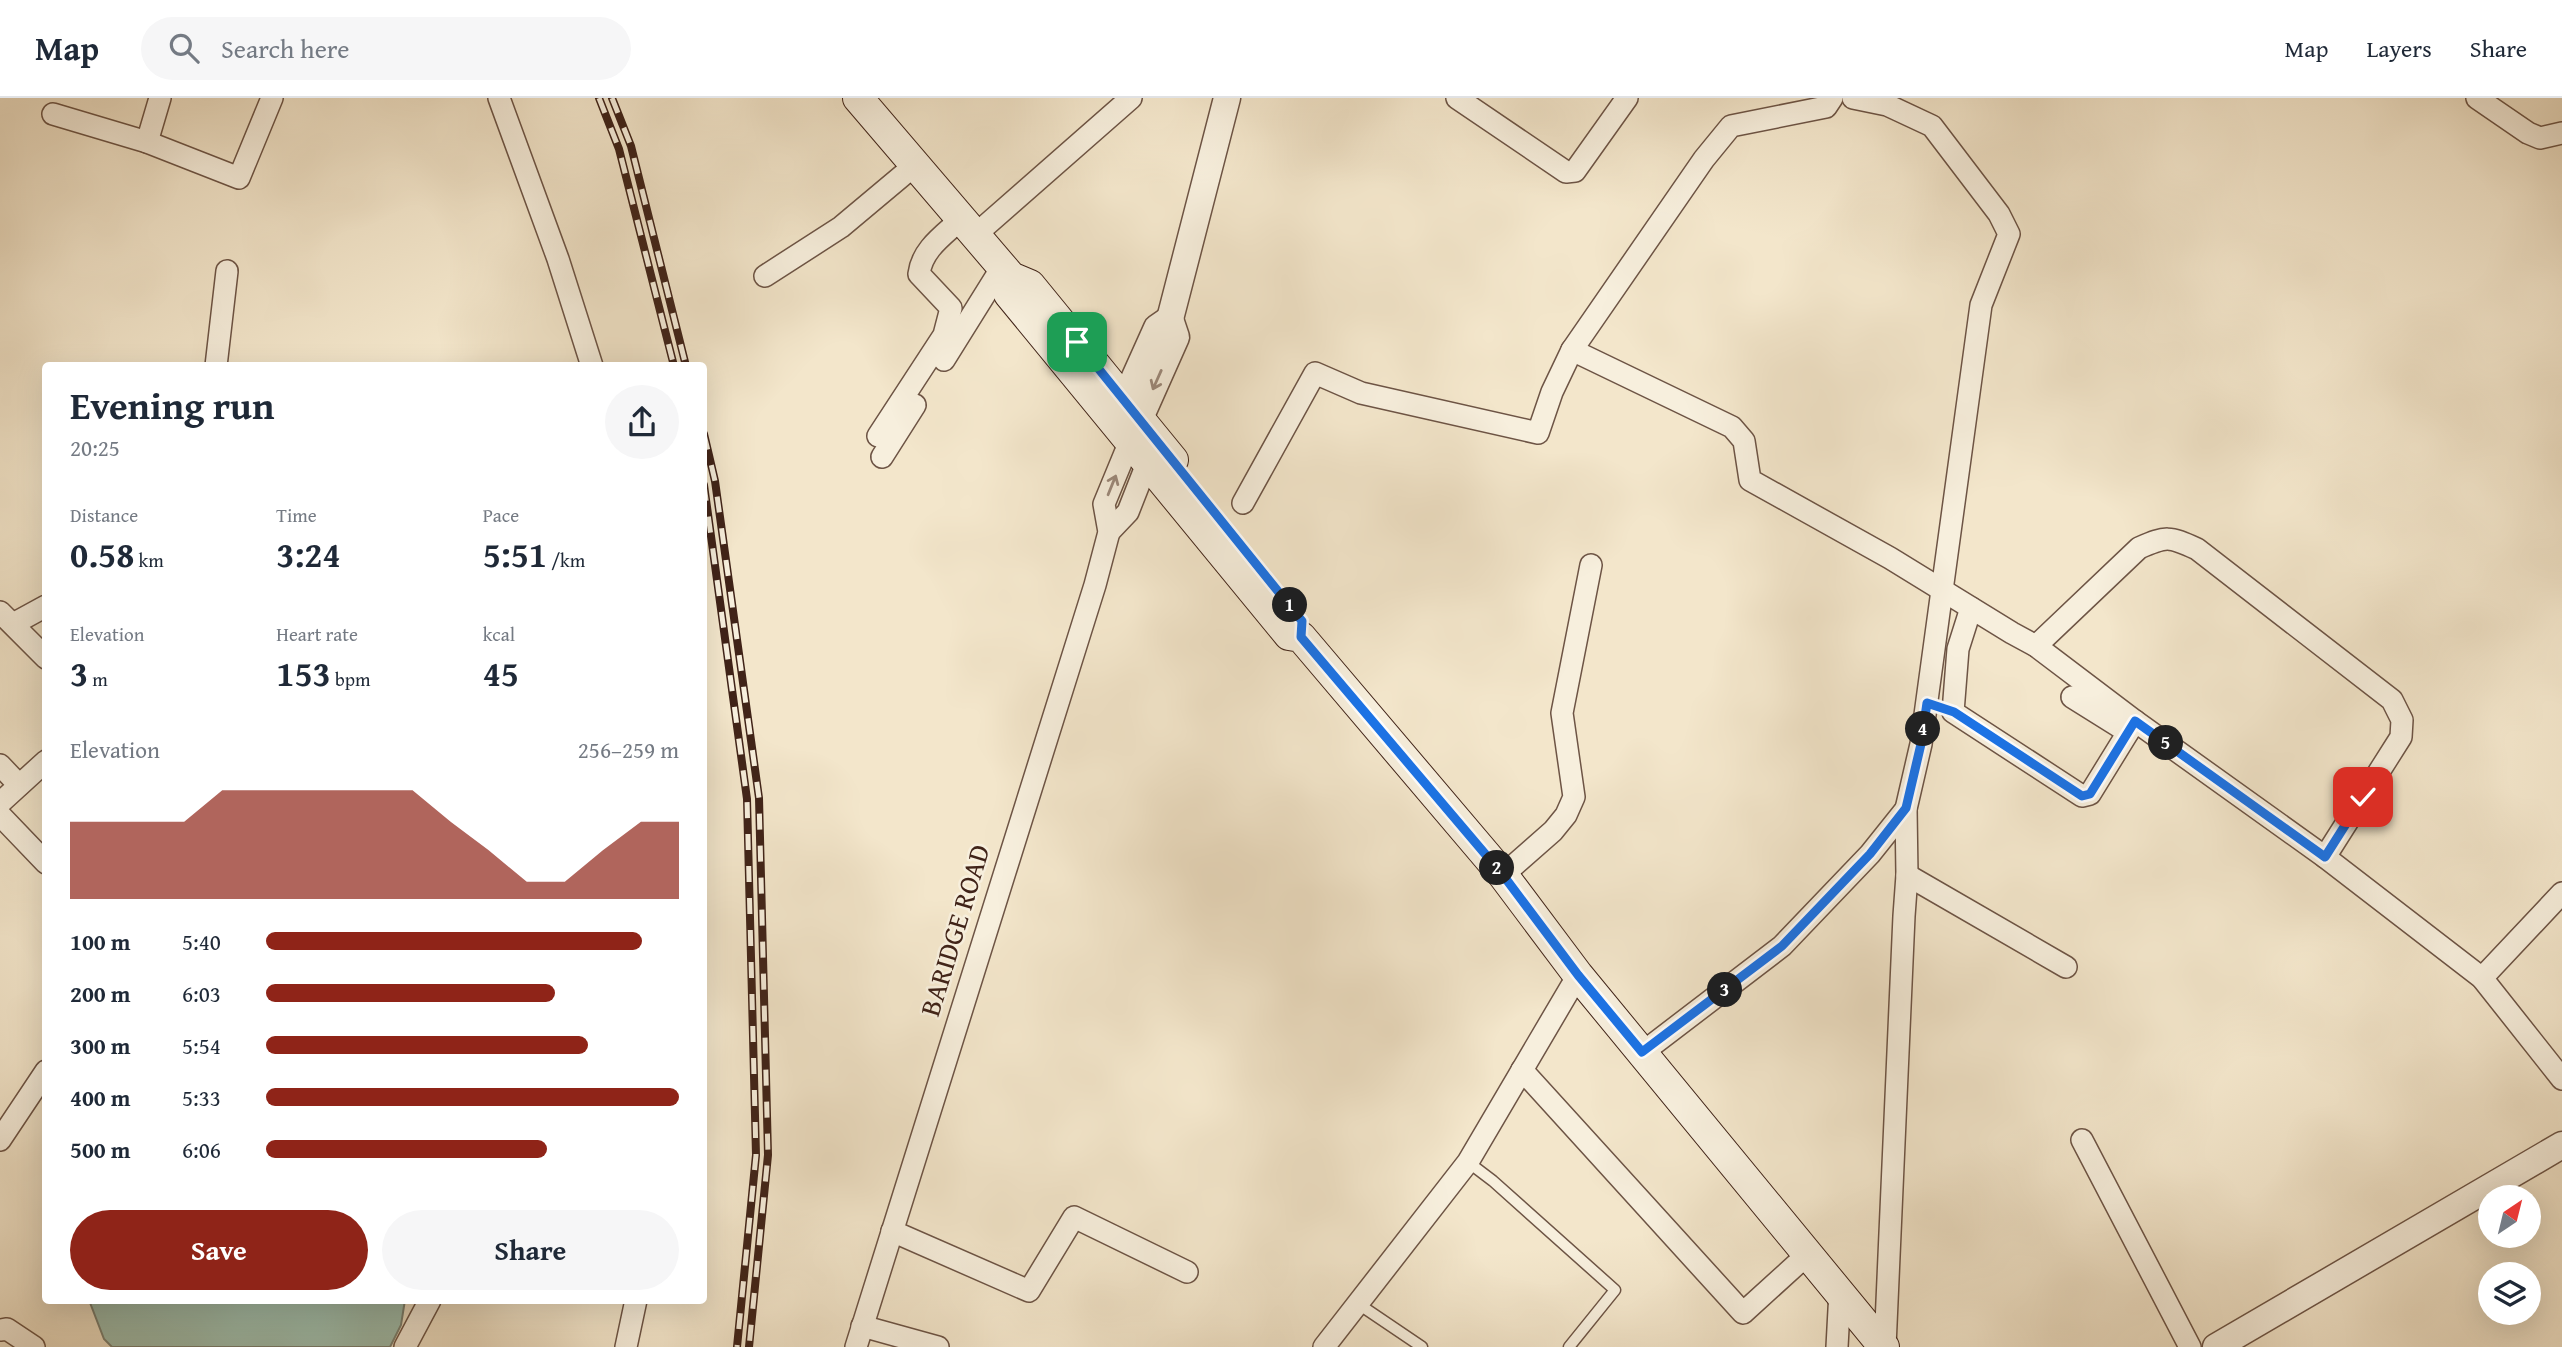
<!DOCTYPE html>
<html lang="en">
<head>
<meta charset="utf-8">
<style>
  body { margin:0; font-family:"Gentium Book Plus",serif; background:#f6f6f7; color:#1f2937; height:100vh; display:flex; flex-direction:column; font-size:26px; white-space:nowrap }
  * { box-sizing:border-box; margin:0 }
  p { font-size:23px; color:#747a83 }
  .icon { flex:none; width:38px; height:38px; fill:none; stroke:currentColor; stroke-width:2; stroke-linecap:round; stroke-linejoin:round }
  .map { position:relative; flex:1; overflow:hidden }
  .panel { position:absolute; left:42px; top:264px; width:665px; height:942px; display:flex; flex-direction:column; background:#fff; border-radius:7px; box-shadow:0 7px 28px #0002 }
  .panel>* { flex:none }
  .needle { width:46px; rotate:35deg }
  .fabs { position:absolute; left:2478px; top:1087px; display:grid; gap:14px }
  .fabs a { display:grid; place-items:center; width:63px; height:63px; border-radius:50%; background:#fff; box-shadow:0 7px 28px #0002; font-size:35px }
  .pin { position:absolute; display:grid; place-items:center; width:60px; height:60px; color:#fff; margin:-30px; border-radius:14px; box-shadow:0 4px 10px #0006 }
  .km { position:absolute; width:35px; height:35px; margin:-18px; border-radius:50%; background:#222; color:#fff; font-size:19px; line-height:35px; text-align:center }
  .round { display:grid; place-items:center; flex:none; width:74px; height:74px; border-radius:37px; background:#f6f6f7 }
  .head { display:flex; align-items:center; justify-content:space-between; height:119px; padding:0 28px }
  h1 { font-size:38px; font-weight:700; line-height:52px }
  .stats { display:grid; grid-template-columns:repeat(3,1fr); gap:10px; height:119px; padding:7px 28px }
  .stats div { display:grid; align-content:center }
  .stats b { font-size:35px; font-weight:700 }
  .stats small { font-size:19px; font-weight:400 }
  .stats p { font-size:19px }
  .chart { height:196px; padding:14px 28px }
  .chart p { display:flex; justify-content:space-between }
  .chart svg { width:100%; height:126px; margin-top:7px; fill:#8f2418; opacity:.7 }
  .button { display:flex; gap:14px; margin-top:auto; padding:14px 28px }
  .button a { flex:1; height:80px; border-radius:42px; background:#8f2418; color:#fff; font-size:28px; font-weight:700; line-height:80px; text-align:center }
  .button a+a { background:#f6f6f7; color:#1f2937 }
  ul { padding:0 28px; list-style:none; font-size:23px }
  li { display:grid; grid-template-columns:112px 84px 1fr; align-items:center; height:52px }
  li i { height:18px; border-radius:9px; background:#8f2418 }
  header { display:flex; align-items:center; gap:42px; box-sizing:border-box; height:98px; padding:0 35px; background:#fff; border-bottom:2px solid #e0e1e3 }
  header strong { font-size:33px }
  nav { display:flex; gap:38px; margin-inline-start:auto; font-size:24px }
  .search { width:490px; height:63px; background:#f6f6f7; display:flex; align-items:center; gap:18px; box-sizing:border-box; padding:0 24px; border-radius:38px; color:#747a83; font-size:26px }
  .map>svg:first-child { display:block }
  .water { fill:#9dc0b1; stroke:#788174; stroke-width:2 }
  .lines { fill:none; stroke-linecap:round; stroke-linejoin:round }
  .service-casing { stroke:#6d5445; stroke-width:13 }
  .minor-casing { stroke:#6d5445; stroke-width:24 }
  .tertiary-casing { stroke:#6d5445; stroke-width:29 }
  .secondary-casing { stroke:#402318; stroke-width:32 }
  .service { stroke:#f7efdd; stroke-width:10 }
  .minor { stroke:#f7efdd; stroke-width:21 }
  .tertiary { stroke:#f7efdd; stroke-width:26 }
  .secondary { stroke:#f7efdd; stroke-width:30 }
  .rail-casing { stroke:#402318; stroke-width:8 }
  .rail { stroke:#f7efdd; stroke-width:5; stroke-dasharray:16; stroke-linecap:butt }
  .oneway { stroke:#9c897a }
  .route-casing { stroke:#fff; stroke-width:14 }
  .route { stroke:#1a73e8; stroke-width:9 }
  .labels { text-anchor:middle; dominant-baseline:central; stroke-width:5; stroke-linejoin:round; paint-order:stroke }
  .street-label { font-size:28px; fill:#402318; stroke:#f7efdd }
</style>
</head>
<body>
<header>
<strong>Map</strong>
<div class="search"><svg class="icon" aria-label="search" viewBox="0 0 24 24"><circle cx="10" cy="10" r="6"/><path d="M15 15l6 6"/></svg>Search here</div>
<nav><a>Map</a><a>Layers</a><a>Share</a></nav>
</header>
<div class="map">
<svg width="2562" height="1249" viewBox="0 0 2562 1249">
  <rect width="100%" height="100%" fill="#f3e6cb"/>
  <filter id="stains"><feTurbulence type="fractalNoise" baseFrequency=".00286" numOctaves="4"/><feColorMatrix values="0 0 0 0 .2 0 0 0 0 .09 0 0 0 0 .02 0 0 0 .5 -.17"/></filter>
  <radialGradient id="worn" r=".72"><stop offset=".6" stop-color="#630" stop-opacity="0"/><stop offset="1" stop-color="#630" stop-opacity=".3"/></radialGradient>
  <!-- water -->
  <path class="water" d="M 89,1202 L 405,1202 L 401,1227 L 390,1249 L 112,1249 L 104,1241 Z"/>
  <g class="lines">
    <defs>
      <g id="service">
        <path d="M 1468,1064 L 1493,1083 L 1615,1192 L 1569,1249"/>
        <path d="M 1357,1205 L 1422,1249"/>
      </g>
      <g id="minor">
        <path d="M 499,0 L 558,161 L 592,268"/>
        <path d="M 1457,0 L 1566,74 L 1575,73 L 1627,0"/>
        <path d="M 1853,0 L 1887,7 L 1932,28 L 1999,116 L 2009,136 L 1981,207 L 1921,646 L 1906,711 L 1907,777 L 1904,818 L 1885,1249"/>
        <path d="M 2477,0 L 2528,35 L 2540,40 L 2562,35"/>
        <path d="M 53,16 L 147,44 L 160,0"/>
        <path d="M 147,44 L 239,80 L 272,0"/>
        <path d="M 975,137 L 1131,0"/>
        <path d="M 765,178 L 841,129 L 915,67"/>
        <path d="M 1572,252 L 1732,329 L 1744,343 L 1750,382 L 1890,460 L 2012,535 L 2036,548 L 2135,623 L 2325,759 L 2482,880 L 2562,981"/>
        <path d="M 944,262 L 1002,169"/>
        <path d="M 216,268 L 227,173"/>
        <path d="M 878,338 L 944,237 L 951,210 L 919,176 C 922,151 944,137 961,121"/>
        <path d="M 882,359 L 915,307"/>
        <path d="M 1243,405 L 1315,275 L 1361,295 L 1538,335 L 1552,294 L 1572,252 L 1704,61 L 1731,28 L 1826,9 L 1832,0"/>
        <path d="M 1109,434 L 1128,414 L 1152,353"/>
        <path d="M 1971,510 L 1958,551 L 1953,614 L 2082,698 L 2090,696 L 2135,623"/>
        <path d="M 0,514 L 46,560"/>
        <path d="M 13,526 L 46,508"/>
        <path d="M 2036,548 L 2139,450 C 2167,438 2168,438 2197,451 L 2392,602 L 2402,622 L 2401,639 L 2325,759"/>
        <path d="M 2072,599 L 2128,634"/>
        <path d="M 0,667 L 19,687"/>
        <path d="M 0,705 L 46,663"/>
        <path d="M 0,717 L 46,765"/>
        <path d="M 1503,777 L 1553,733 L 1566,717 L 1574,699 L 1562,615 L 1591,467"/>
        <path d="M 1907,777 L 2066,869"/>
        <path d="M 2482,880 L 2562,795"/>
        <path d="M 1642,955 L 1782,848 L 1870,756 L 1906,711"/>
        <path d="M 1522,972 L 1743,1215 L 1809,1155"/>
        <path d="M 0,1042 L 46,973"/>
        <path d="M 2082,1042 L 2190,1249"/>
        <path d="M 892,1133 L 1029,1193 L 1074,1119 L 1187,1174"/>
        <path d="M 862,1228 L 938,1249"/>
        <path d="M 0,1232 L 7,1231 L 34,1249"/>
        <path d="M 405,1249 L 430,1202"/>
        <path d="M 626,1249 L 636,1202"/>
        <path d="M 856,1249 L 1095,487 L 1109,434 L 1104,406 L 1130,343"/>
        <path d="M 1324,1249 L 1468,1064 L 1578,877"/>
        <path d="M 1837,1249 L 1840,1193"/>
      </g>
      <g id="tertiary">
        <path d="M 1170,221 L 1227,0"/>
        <path d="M 1117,319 L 1157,230 L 1170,221"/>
        <path d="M 1132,338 L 1176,239 L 1170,221"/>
        <path d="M 2216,1249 L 2562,1047"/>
      </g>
      <g id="secondary">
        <path d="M 858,0 L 1011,179 L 1030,187 L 1173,362"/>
        <path d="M 1011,179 L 1009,196 L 1289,537 L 1301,539 L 1503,777 L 1578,877 L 1884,1249"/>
      </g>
    </defs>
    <!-- service casing -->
    <use href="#service" class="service-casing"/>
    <!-- minor casing -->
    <use href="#minor" class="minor-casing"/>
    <!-- tertiary casing -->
    <use href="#tertiary" class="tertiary-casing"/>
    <!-- secondary casing -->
    <use href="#secondary" class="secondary-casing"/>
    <!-- service -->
    <use href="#service" class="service"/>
    <!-- minor -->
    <use href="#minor" class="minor"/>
    <!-- tertiary -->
    <use href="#tertiary" class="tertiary"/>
    <!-- secondary -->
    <use href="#secondary" class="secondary"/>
    <defs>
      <g id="rail">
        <path d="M 599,0 L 619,51 L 674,268"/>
        <path d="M 612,0 L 631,48 L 686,268"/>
        <path d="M 704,336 L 715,383 L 759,700 L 768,1057 L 749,1249"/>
        <path d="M 704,387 L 747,701 L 756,1057 L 737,1249"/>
      </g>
    </defs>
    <!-- rail casing -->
    <use href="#rail" class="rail-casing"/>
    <!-- rail -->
    <use href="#rail" class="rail"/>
  </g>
  <!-- one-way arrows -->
  <defs><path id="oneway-shaft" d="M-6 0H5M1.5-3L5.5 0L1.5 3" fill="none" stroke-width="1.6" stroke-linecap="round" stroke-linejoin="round" transform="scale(1.75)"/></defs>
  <g class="oneway">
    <use href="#oneway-shaft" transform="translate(1157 282) rotate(114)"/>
    <use href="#oneway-shaft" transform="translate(1112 387) rotate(-68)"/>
  </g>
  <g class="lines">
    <defs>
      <path id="route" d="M 1077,244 L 1302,523 L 1301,539 L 1503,777 L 1578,877 L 1642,954 L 1782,848 L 1870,756 L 1906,710 L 1921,646 L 1927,605 L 1954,614 L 2082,698 L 2090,696 L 2135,623 L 2325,759 L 2363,699"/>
    </defs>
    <!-- route casing -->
    <use href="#route" class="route-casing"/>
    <!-- route -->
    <use href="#route" class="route"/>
  </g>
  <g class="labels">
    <!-- street labels -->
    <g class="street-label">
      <text transform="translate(954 832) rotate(-73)">BARIDGE ROAD</text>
    </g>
  </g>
  <rect width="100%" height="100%" filter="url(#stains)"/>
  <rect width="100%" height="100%" fill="url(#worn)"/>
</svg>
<div class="fabs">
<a><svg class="needle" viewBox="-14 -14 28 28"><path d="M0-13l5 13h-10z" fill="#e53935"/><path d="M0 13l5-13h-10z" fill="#747a83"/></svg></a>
<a><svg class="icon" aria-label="layers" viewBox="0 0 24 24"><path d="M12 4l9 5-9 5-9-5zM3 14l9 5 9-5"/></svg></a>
</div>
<div class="pin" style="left:1077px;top:244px;background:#1e9e55"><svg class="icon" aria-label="arrive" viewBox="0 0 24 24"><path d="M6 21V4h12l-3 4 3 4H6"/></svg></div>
<div class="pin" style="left:2363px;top:699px;background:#d93025"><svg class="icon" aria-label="check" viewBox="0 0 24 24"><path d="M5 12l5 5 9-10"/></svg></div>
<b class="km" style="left:1290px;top:507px">1</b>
<b class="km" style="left:1497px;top:770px">2</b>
<b class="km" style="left:1725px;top:892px">3</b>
<b class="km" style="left:1923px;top:631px">4</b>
<b class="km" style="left:2166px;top:645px">5</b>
<section class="panel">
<div class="head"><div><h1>Evening run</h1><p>20:25</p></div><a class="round"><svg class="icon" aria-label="share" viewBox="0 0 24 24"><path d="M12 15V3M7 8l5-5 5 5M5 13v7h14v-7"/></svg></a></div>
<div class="stats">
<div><p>Distance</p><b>0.58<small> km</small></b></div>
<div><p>Time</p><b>3:24</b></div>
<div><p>Pace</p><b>5:51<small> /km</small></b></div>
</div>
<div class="stats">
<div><p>Elevation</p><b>3<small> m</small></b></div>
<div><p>Heart rate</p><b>153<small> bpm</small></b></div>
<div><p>kcal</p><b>45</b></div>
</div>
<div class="chart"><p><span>Elevation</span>256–259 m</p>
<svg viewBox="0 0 160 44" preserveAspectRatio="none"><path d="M0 44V17L10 17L20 17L30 17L40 6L50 6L60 6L70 6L80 6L90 6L100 17L110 27L120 38L130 38L140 27L150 17L160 17V44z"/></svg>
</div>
<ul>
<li><b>100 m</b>5:40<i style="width:91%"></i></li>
<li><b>200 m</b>6:03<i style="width:70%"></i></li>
<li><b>300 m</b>5:54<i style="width:78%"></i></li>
<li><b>400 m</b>5:33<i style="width:100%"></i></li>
<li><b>500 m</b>6:06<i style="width:68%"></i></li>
</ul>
<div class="button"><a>Save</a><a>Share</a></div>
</section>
</div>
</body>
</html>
